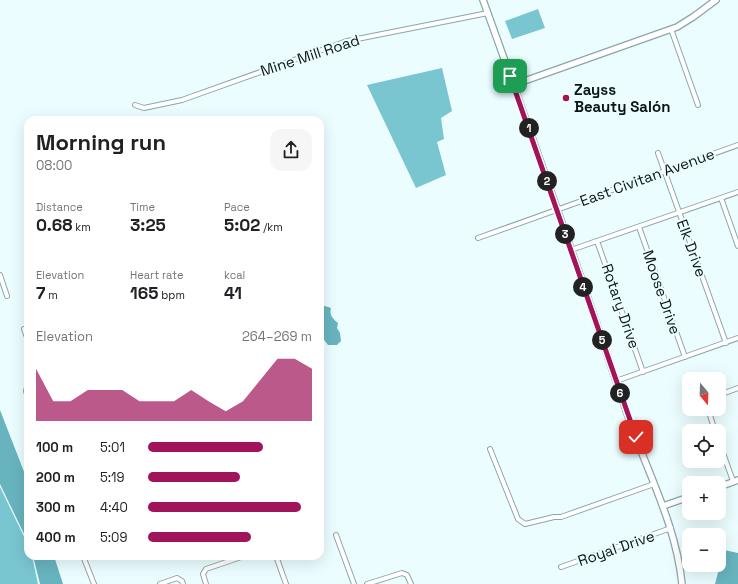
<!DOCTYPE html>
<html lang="en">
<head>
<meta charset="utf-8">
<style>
  body { margin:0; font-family:"Space Grotesk",sans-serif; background:#f6f6f6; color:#202124; height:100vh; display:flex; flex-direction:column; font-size:15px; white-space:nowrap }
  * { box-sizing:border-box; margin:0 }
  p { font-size:13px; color:#757577 }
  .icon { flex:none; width:22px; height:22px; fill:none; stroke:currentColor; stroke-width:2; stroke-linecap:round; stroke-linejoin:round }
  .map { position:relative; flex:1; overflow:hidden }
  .side { position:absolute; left:24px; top:116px; width:300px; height:444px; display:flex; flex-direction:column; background:#fff; border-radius:12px; box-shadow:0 4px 16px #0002 }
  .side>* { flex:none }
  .needle { width:26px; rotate:161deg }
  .fabs { position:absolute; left:682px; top:372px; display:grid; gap:8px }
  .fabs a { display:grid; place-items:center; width:44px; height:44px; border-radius:8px; background:#fff; box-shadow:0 4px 16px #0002; font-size:20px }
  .pin { position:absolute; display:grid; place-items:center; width:34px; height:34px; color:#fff; margin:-17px; border-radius:8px; box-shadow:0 2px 6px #0006 }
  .km { position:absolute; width:20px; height:20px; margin:-10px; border-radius:50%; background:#222; color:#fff; font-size:11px; line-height:20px; text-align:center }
  .round { display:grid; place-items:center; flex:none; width:42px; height:42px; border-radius:12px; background:#f6f6f6 }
  .headline { display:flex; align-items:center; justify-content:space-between; height:68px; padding:0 12px }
  h1 { font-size:22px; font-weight:800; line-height:30px }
  .stats { display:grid; grid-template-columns:repeat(3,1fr); gap:6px; height:68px; padding:4px 12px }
  .stats div { display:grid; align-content:center }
  .stats b { font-size:17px; font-weight:800 }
  .stats small { font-size:11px; font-weight:400 }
  .stats p { font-size:11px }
  .chart { height:112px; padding:8px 12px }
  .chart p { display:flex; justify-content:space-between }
  .chart svg { width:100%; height:72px; margin-top:4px; fill:#a1135b; opacity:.7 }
  ul { padding:0 12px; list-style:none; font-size:13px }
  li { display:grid; grid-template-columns:64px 48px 1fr; align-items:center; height:30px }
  li i { height:10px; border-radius:5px; background:#a1135b }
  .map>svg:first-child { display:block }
  .forest { fill:#79c6d1 }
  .water { fill:#67b4bf }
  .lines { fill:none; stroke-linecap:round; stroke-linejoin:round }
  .street-casing { stroke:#8ba6a9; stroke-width:6 }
  .secondary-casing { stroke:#8ba6a9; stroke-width:8 }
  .street { stroke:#fff; stroke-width:4 }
  .secondary { stroke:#fff; stroke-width:5.5 }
  .route-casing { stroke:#fff; stroke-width:8 }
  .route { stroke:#a1135b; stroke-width:5 }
  .poi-dot { fill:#a1135b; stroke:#ebfdff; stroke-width:1.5 }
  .labels { text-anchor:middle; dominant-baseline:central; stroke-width:4; stroke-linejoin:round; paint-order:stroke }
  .street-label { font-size:15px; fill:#0b1516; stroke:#ebfdff }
  .poi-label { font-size:15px; font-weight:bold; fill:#0b1516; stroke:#ebfdff; text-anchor:start }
</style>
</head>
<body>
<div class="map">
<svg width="738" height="584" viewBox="0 0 738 584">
  <rect width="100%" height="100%" fill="#ebfdff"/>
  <!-- forest -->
  <g class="forest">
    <path d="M 538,9 L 545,28 L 512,39 L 505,21 Z"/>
    <path d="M 442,68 L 452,111 L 441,118 L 444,139 L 437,142 L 446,175 L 416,188 L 367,85 Z"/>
    <path d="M 0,487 L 28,545 L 28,556 L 32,556 L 38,584 L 0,584 Z"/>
  </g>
  <!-- water -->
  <g class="water">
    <path d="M 322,305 L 331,308 C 329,315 333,319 338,323 L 337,328 L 340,333 L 341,341 L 337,345 L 328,345 C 318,334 320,320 320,306 Z"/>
    <path d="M 0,410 L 28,482 L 28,542 L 0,484 Z"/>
    <path d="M 724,550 L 738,553 L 738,584 L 715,584 Z"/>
    <path d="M 33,556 L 54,556 L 63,584 L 40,584 Z"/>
  </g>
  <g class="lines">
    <defs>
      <g id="street">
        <path d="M 671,29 L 698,105"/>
        <path d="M 135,105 L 144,108 L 182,100 L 347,41 L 488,13"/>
        <path d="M 658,153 L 726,343"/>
        <path d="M 721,198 L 738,246"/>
        <path d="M 639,227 L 685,357"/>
        <path d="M 478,238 L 738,145"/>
        <path d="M 597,241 L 643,372"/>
        <path d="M 571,250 L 738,192"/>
        <path d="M 0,275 L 7,296"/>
        <path d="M 24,329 L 28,340"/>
        <path d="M 616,381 L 738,338"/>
        <path d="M 28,383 L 26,391 L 28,398"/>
        <path d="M 719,395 L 738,388"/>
        <path d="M 708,409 L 715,431"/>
        <path d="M 719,442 L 733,481"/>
        <path d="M 490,449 L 518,519 L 525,524 L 554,517 L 561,517 L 654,484"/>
        <path d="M 336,535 L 354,584"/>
        <path d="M 83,556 L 94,584"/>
        <path d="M 276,556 L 286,584"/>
        <path d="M 561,567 L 671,528"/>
        <path d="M 160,584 L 177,578 L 182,581 L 183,584"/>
        <path d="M 206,584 L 203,574 L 206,569 L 244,556"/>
        <path d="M 367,584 L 402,573 L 407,575 L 411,584"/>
      </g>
      <g id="secondary">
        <path d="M 483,0 C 533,138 581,277 628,416 C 647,472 676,524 682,584"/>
        <path d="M 513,85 L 677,27 L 693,17 L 716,0"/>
        <path d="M 719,487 L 738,480"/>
        <path d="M 663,506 L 689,497"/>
      </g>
    </defs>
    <!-- street casing -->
    <use href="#street" class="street-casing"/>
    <!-- secondary casing -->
    <use href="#secondary" class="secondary-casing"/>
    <!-- street -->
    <use href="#street" class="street"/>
    <!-- secondary -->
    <use href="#secondary" class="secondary"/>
  </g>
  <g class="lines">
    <defs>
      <path id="route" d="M 510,76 L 636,437"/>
    </defs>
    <!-- route casing -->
    <use href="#route" class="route-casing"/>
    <!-- route -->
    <use href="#route" class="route"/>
  </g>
  <!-- markers -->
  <circle class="poi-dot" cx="566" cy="98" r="4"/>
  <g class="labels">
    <!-- street labels -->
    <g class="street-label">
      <text transform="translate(310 55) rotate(-18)">Mine Mill Road</text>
      <text transform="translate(647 177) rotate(-20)">East Civitan Avenue</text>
      <text transform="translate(692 248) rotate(70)">Elk Drive</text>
      <text transform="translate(662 292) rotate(71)">Moose Drive</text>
      <text transform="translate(621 306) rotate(71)">Rotary Drive</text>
      <text transform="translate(616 548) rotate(-19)">Royal Drive</text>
    </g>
    <!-- poi labels -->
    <g class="poi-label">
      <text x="574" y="89">Zayss<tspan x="574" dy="17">Beauty Salón</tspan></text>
    </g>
  </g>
</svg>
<div class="fabs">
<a><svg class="needle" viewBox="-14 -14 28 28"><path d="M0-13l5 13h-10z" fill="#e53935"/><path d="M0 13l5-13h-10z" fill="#757577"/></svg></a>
<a><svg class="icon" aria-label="locate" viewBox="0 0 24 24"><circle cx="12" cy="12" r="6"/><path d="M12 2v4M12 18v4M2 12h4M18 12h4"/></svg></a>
<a>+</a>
<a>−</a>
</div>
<div class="pin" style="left:510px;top:76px;background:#1e9e55"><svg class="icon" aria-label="arrive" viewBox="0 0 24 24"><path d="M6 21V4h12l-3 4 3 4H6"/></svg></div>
<div class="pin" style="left:636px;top:437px;background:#d93025"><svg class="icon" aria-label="check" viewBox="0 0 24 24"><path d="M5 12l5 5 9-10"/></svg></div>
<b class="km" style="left:529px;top:128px">1</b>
<b class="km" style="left:547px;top:181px">2</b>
<b class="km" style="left:565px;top:234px">3</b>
<b class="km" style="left:583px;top:287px">4</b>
<b class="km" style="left:602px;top:340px">5</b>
<b class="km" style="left:620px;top:393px">6</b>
<section class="side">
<div class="headline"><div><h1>Morning run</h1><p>08:00</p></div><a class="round"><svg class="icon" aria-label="share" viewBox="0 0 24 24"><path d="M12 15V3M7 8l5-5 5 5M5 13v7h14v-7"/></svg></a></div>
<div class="stats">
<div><p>Distance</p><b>0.68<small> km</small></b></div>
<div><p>Time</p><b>3:25</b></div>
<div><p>Pace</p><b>5:02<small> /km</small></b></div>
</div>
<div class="stats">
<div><p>Elevation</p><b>7<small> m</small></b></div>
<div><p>Heart rate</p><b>165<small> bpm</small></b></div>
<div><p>kcal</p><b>41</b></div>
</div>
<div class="chart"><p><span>Elevation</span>264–269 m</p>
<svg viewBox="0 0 160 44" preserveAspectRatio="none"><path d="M0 44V12L10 32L20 32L30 25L40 25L50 25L60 32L70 32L80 32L90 25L100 32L110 38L120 32L130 19L140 6L150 6L160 12V44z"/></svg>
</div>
<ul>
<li><b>100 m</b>5:01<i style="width:70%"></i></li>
<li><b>200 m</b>5:19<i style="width:56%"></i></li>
<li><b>300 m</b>4:40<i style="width:93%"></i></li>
<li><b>400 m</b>5:09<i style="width:63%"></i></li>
</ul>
</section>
</div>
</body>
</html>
